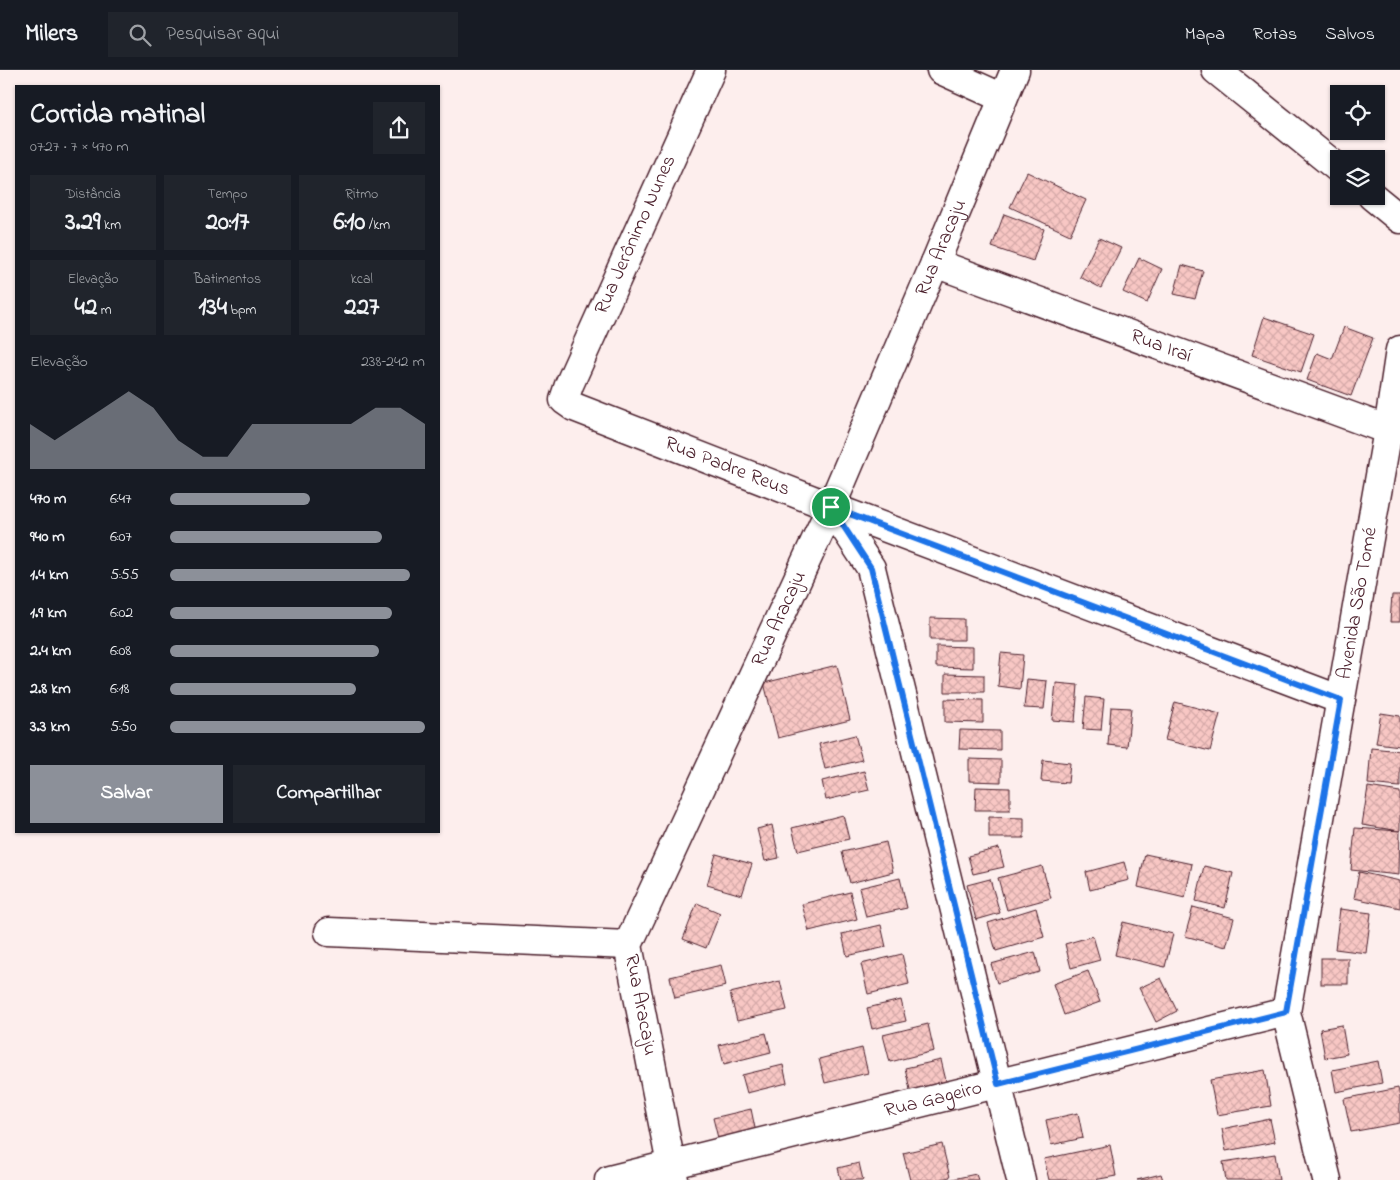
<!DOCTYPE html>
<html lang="pt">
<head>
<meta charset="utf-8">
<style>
  body { margin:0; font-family:"Indie Flower",sans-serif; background:#20242c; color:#f1f3f6; height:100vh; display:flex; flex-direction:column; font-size:19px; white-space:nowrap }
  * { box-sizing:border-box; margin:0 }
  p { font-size:16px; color:#9ea1a6 }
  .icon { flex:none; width:28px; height:28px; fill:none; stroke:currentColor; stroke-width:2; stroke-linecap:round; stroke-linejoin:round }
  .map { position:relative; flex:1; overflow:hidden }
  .details { position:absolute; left:15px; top:15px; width:425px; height:748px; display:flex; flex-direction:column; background:#171b24; border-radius:0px; box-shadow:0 1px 4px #0004 }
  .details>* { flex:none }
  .buttons { position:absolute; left:1330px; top:15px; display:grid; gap:10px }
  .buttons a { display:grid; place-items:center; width:55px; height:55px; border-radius:0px; background:#171b24; box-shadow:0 1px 4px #0004; font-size:25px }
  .pin { position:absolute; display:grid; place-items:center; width:42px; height:42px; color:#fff; margin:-21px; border:2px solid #fff; border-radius:50%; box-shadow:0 1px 5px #0007 }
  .round { display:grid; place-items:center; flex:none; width:52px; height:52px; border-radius:0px; background:#20242c }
  .summary { display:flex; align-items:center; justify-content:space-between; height:85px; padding:0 15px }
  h1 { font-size:28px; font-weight:700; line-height:38px }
  .metrics { display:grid; grid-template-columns:repeat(3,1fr); gap:8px; height:85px; padding:5px 15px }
  .metrics div { display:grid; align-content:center; border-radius:0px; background:#20242c; text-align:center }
  .metrics b { font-size:25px; font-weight:700 }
  .metrics small { font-size:14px; font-weight:400 }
  .metrics p { font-size:14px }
  .chart { height:140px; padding:10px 15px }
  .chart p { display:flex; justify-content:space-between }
  .chart svg { width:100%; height:90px; margin-top:5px; fill:#8c9099; opacity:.7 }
  .button { display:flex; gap:10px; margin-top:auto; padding:10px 15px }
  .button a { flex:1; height:58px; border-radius:0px; background:#8c9099; color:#fff; font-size:20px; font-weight:700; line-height:58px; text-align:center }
  .button a+a { background:#20242c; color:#f1f3f6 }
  ul { padding:0 15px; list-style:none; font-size:16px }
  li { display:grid; grid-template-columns:80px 60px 1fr; align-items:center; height:38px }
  li i { height:12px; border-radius:6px; background:#8c9099 }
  header { display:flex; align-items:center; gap:30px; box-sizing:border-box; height:70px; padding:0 25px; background:#171b24; border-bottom:1px solid #363941 }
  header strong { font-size:24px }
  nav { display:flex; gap:28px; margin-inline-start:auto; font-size:18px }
  .search { width:350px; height:45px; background:#20242c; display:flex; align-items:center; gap:12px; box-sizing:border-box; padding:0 18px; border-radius:0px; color:#9ea1a6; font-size:19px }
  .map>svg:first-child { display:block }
  .building { fill:url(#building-cross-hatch); stroke:#4a1f2b }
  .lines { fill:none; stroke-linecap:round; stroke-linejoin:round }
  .minor-casing { stroke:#4a1f2b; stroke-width:31 }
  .minor { stroke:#fff; stroke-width:28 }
  .route-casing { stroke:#fff; stroke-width:10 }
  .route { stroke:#1a73e8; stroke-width:6 }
  .labels { text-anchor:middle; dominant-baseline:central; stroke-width:4.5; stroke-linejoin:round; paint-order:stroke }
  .street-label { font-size:20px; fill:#4a1f2b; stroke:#fff }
</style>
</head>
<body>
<header>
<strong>Milers</strong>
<div class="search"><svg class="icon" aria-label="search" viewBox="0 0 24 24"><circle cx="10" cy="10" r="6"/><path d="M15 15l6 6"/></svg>Pesquisar aqui</div>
<nav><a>Mapa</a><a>Rotas</a><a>Salvos</a></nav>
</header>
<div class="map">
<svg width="1400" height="1110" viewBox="0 0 1400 1110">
  <defs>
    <pattern id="building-cross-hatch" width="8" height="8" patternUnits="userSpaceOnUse" patternTransform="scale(1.25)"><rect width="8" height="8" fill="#f8c7c4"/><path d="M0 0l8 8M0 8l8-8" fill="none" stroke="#d6aaa9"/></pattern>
  </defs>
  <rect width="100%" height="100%" fill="#fdeeed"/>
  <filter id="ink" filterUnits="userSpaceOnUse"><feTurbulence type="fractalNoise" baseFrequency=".02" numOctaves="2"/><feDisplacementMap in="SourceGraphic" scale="10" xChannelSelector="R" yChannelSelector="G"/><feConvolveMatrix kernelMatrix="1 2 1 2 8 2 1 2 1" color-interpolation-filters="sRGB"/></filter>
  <g filter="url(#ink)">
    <!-- building -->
    <g class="building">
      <path d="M 1027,102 L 1086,130 L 1070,165 L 1010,137 Z"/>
      <path d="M 1004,144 L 1044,159 L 1033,191 L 992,177 Z"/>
      <path d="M 1099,168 L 1121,178 L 1101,218 L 1080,207 Z"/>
      <path d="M 1139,188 L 1162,199 L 1147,233 L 1123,222 Z"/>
      <path d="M 1182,195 L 1203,201 L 1195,229 L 1174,224 Z"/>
      <path d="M 1264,247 L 1314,264 L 1301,302 L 1252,285 Z"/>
      <path d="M 1344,257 L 1373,268 L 1351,326 L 1307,310 L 1317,283 L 1332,289 Z"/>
      <path d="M 1392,525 L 1400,525 L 1400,552 L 1390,552 Z"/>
      <path d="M 930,548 L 964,549 L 964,570 L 930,570 Z"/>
      <path d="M 936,576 L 973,577 L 973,598 L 936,597 Z"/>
      <path d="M 1001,583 L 1023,585 L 1020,619 L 998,616 Z"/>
      <path d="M 837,595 L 850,650 L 778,668 L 764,613 Z"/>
      <path d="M 945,604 L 984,605 L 984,622 L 945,622 Z"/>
      <path d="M 1027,609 L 1047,611 L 1044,639 L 1024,638 Z"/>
      <path d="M 1056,613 L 1078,615 L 1075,652 L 1052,650 Z"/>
      <path d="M 1086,627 L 1104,629 L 1101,660 L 1083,659 Z"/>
      <path d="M 945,629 L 983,630 L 983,653 L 945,652 Z"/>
      <path d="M 1175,632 L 1220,644 L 1210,681 L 1165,670 Z"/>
      <path d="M 1111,637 L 1131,638 L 1127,677 L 1108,675 Z"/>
      <path d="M 1381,643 L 1400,646 L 1400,676 L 1376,673 Z"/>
      <path d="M 960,660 L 1000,661 L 1000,680 L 959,679 Z"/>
      <path d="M 855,665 L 862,690 L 825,699 L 819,674 Z"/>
      <path d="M 1371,678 L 1400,681 L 1400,717 L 1368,714 Z"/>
      <path d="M 969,689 L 1001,690 L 1001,712 L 969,711 Z"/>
      <path d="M 1043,690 L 1070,693 L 1068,713 L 1041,711 Z"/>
      <path d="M 864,701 L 869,720 L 826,730 L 822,711 Z"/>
      <path d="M 976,717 L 1010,718 L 1010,740 L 975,740 Z"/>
      <path d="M 1368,717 L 1400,722 L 1400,761 L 1362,755 Z"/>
      <path d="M 843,745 L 849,769 L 798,781 L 792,758 Z"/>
      <path d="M 989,747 L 1024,748 L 1024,768 L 989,768 Z"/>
      <path d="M 772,755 L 779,788 L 765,791 L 757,759 Z"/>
      <path d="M 1355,758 L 1400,761 L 1399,805 L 1351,800 Z"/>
      <path d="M 886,772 L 893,802 L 850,813 L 842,782 Z"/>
      <path d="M 999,778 L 1004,797 L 973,804 L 968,786 Z"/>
      <path d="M 716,784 L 752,794 L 742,825 L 707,815 Z"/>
      <path d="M 1145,784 L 1192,794 L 1185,828 L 1138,817 Z"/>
      <path d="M 1124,792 L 1129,810 L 1090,820 L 1086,802 Z"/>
      <path d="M 1042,796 L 1051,828 L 1007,840 L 998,808 Z"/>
      <path d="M 1204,796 L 1233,803 L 1225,838 L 1196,831 Z"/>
      <path d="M 1359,802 L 1400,811 L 1400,838 L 1354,828 Z"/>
      <path d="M 900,808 L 907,838 L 866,847 L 859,818 Z"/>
      <path d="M 990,809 L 1000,843 L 976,850 L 967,815 Z"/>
      <path d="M 850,822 L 857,849 L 809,861 L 802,834 Z"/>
      <path d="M 697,833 L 720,843 L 706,878 L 683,869 Z"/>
      <path d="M 1193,837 L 1234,848 L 1226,877 L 1185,866 Z"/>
      <path d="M 1036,838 L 1044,867 L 996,881 L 988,853 Z"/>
      <path d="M 1340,839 L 1371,843 L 1366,883 L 1335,879 Z"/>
      <path d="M 1123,852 L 1173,864 L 1165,897 L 1115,885 Z"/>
      <path d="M 881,855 L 886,877 L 847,886 L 842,864 Z"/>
      <path d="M 1093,866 L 1100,890 L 1071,898 L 1065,874 Z"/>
      <path d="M 1035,882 L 1040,902 L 997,913 L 991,894 Z"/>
      <path d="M 902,884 L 909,914 L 868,924 L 861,894 Z"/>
      <rect x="1321" y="888" width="27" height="26"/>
      <path d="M 721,895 L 726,916 L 675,928 L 670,907 Z"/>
      <path d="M 1088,901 L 1100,932 L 1064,945 L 1053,914 Z"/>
      <path d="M 1161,908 L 1177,941 L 1156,952 L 1139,918 Z"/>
      <path d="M 780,911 L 787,940 L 737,951 L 730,923 Z"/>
      <path d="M 901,930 L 906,951 L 872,959 L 867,938 Z"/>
      <path d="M 928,954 L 934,981 L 890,992 L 883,965 Z"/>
      <path d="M 1342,955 L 1347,984 L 1325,988 L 1320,959 Z"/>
      <path d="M 766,963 L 771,982 L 724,994 L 719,975 Z"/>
      <path d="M 862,978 L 868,1003 L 825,1013 L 819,989 Z"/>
      <path d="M 941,990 L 948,1019 L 912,1028 L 905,998 Z"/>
      <path d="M 1378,991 L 1382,1013 L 1336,1022 L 1332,1000 Z"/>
      <path d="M 783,995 L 787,1013 L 747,1023 L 742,1005 Z"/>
      <path d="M 1265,1000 L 1271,1036 L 1217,1045 L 1210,1010 Z"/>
      <path d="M 1398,1018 L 1400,1028 L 1400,1053 L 1351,1062 L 1344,1029 Z"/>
      <path d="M 751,1039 L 756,1063 L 719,1072 L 713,1048 Z"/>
      <path d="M 1078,1043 L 1083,1068 L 1051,1075 L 1046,1050 Z"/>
      <path d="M 1270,1049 L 1275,1072 L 1226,1081 L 1222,1059 Z"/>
      <path d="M 942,1074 L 950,1107 L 936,1110 L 910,1110 L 903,1083 Z"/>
      <path d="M 1110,1075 L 1116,1106 L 1094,1110 L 1049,1110 L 1044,1089 Z"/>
      <path d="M 1275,1084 L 1279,1110 L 1226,1110 L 1223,1092 Z"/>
      <path d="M 859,1093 L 863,1110 L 841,1110 L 838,1098 Z"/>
      <path d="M 976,1104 L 978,1110 L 948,1110 Z"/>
      <path d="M 1161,1104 L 1163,1110 L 1137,1110 Z"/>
    </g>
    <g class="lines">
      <defs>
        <g id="minor">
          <path id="s1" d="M 711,0 L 569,315 L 564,330 L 574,337 L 831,437 L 1341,630"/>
          <path d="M 941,0 L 1003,28"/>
          <path d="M 1216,0 L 1339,99"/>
          <path d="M 1372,126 L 1400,149"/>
          <path id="s2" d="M 935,193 L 1388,360"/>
          <path d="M 831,437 L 871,498 L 1021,1110"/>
          <path d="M 329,862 L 628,875"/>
          <path id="s3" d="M 609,1110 L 1286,942"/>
          <path id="s4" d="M 674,1110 L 628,875 L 831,437 L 935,193 L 1015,0"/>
          <path id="s5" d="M 1327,1110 L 1286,942 L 1388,360 L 1400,280"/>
        </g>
      </defs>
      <!-- minor casing -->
      <use href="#minor" class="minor-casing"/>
      <!-- minor -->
      <use href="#minor" class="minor"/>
    </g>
  </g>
  <g class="lines" filter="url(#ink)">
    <defs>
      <path id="route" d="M 831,437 L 1341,630 L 1286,942 L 998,1014 L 871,498 Z"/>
    </defs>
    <!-- route casing -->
    <use href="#route" class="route-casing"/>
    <!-- route -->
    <use href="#route" class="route"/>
  </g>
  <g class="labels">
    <!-- street labels -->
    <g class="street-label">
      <text transform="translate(636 165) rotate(-66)">Rua Jerônimo Nunes</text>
      <text stroke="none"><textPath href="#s4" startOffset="1004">Rua Aracaju</textPath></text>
      <text stroke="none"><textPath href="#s2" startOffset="241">Rua Iraí</textPath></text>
      <text stroke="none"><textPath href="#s1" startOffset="538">Rua Padre Reus</textPath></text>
      <text stroke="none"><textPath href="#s5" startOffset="588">Avenida São Tomé</textPath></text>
      <text stroke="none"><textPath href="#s4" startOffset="599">Rua Aracaju</textPath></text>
      <text transform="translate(640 935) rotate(79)">Rua Aracaju</text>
      <text stroke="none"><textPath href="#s3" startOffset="334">Rua Gageiro</textPath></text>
    </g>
  </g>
</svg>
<div class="buttons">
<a><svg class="icon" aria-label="locate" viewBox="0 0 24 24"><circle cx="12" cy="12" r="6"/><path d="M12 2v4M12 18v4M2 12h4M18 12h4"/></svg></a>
<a><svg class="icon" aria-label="layers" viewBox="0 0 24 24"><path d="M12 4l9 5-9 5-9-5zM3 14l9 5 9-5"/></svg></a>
</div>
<div class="pin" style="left:831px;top:437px;background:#1e9e55"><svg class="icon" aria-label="arrive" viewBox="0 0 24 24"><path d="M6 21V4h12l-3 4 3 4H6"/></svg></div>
<section class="details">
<div class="summary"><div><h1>Corrida matinal</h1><p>07:27 · 7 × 470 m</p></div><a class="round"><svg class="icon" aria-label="share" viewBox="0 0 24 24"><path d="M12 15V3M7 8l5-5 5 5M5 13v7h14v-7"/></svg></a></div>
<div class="metrics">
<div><p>Distância</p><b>3.29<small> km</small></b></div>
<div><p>Tempo</p><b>20:17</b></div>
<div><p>Ritmo</p><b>6:10<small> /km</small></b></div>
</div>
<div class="metrics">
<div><p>Elevação</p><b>42<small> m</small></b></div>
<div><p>Batimentos</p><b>134<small> bpm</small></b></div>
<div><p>kcal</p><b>227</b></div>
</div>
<div class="chart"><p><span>Elevação</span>238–242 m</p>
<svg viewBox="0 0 160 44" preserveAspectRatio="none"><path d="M0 44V22L10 30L20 22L30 14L40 6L50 14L60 30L70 38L80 38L90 22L100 22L110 22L120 22L130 22L140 14L150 14L160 22V44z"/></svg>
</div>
<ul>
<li><b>470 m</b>6:47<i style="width:55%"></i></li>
<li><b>940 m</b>6:07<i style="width:83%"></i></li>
<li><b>1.4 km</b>5:55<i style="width:94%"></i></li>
<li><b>1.9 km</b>6:02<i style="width:87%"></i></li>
<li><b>2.4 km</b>6:08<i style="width:82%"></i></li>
<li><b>2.8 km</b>6:18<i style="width:73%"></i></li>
<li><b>3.3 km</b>5:50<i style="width:100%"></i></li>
</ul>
<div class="button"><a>Salvar</a><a>Compartilhar</a></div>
</section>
</div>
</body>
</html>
